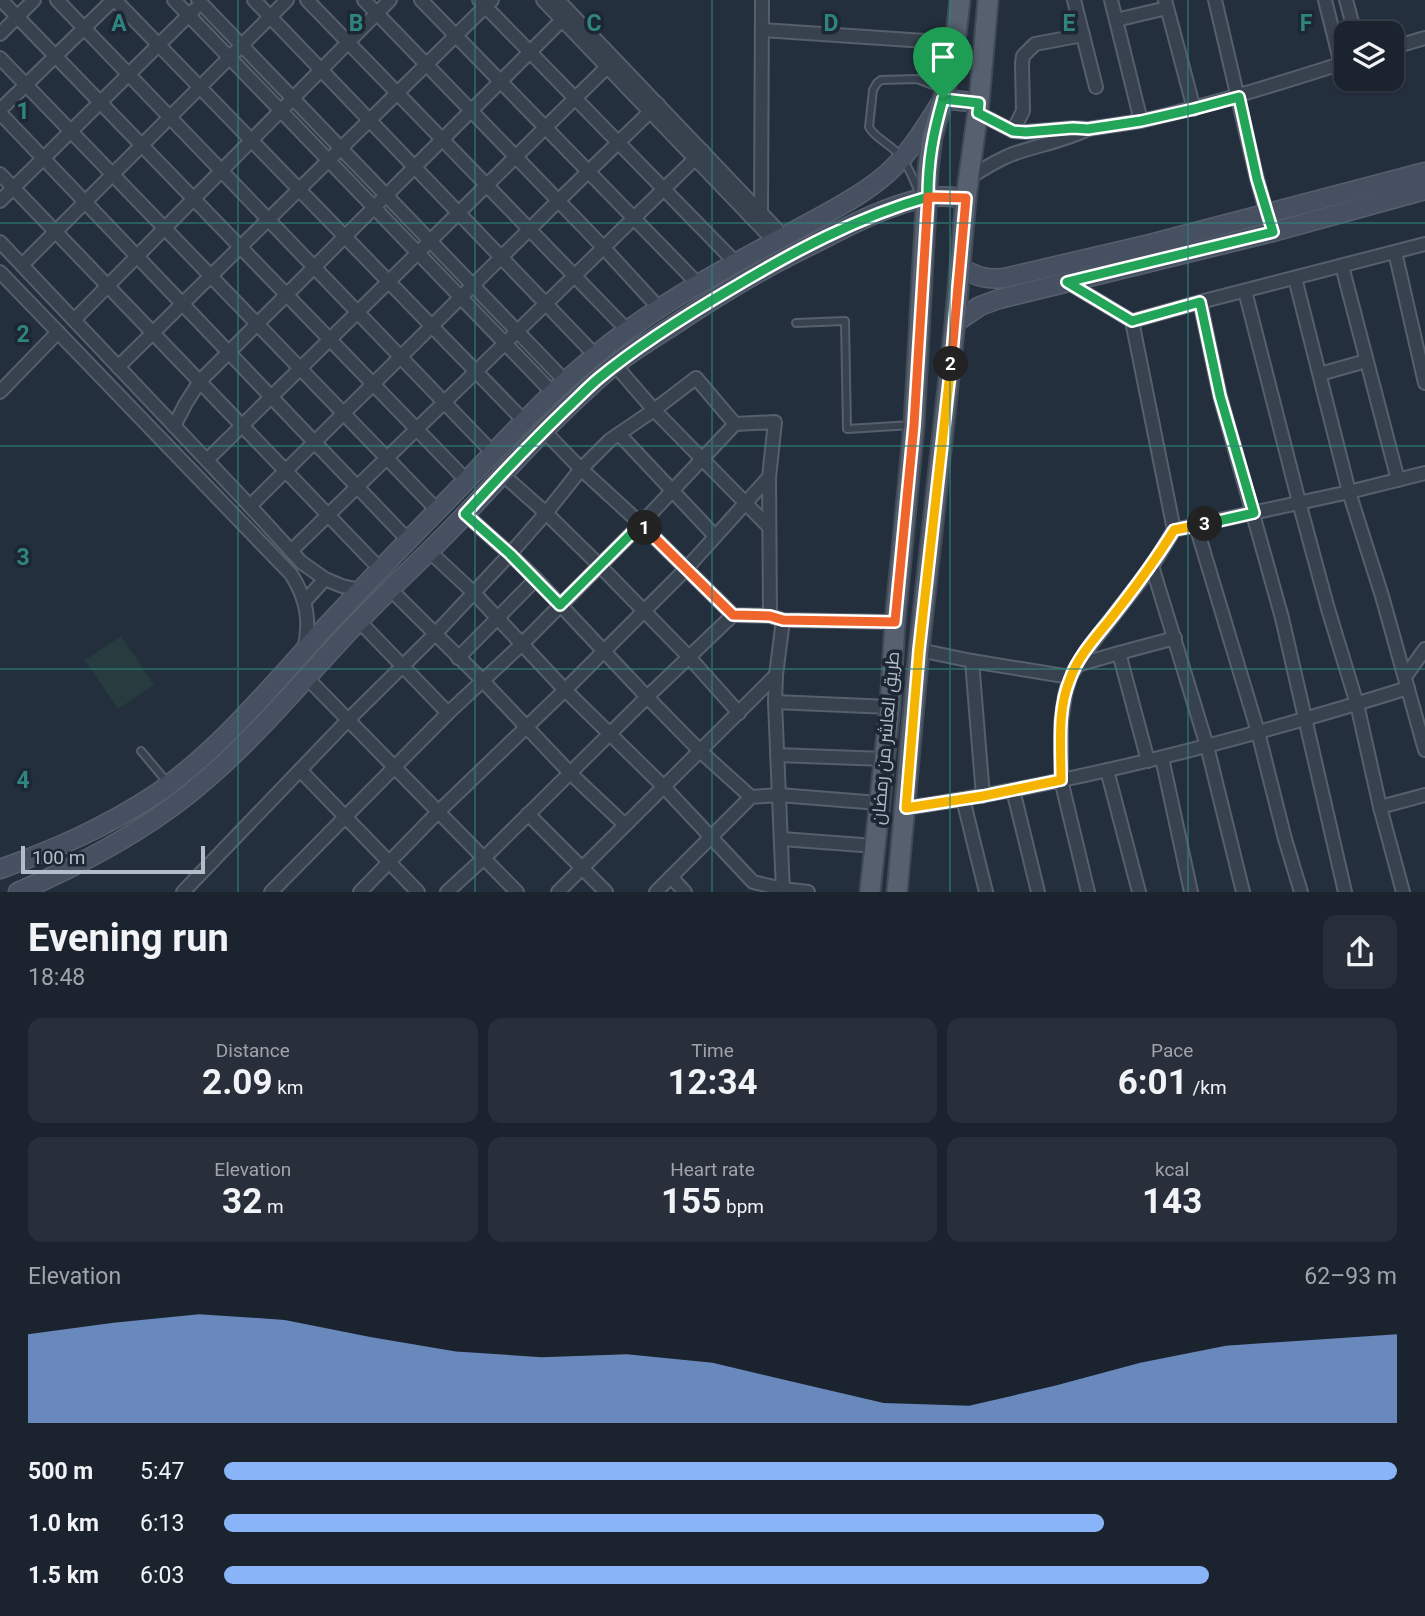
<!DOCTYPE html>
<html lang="en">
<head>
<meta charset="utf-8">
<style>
  body { margin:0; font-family:Roboto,Cairo,sans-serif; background:#282f3a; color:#f1f3f6; height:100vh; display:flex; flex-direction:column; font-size:26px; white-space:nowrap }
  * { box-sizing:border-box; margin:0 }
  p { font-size:23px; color:#a0a4aa }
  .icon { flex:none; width:38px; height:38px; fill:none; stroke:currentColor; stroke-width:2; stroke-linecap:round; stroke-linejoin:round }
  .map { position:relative; height:892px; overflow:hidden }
  .sheet { display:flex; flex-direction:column; background:#1b232e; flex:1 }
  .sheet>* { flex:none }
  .fabs { position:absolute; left:1334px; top:21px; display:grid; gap:14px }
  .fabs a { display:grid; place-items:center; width:70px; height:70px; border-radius:14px; background:#1b232e; box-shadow:0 2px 5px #0004,0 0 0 2px #39404a; font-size:35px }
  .scale { position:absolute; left:21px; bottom:18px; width:184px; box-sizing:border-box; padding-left:7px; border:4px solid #b4bcc9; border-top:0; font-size:19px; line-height:24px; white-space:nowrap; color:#b4bcc9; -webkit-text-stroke:5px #1d2633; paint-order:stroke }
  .pin { position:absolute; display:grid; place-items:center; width:60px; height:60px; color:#fff; margin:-72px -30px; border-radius:50% 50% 50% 0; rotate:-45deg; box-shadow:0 0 7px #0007 }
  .pin .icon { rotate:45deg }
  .km { position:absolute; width:35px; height:35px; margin:-18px; border-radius:50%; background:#222; color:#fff; font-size:19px; line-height:35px; text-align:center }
  .round { display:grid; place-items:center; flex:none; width:74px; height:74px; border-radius:14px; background:#282f3a }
  .overview { display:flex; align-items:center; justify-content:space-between; height:119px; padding:0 28px }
  h1 { font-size:38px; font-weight:700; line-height:52px }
  .metrics { display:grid; grid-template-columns:repeat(3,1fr); gap:10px; height:119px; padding:7px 28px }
  .metrics div { display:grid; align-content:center; border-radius:14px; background:#282f3a; text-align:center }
  .metrics b { font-size:35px; font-weight:700 }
  .metrics small { font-size:19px; font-weight:400 }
  .metrics p { font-size:19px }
  .chart { height:196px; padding:14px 28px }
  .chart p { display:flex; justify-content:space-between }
  .chart svg { width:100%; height:126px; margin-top:7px; fill:#8ab4f8; opacity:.7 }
  ul { padding:0 28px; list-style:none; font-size:23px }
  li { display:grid; grid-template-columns:112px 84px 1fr; align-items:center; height:52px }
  li i { height:18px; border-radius:9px; background:#8ab4f8 }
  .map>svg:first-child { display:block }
  .green { fill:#263c3f }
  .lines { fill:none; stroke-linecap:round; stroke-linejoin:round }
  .lane-casing { stroke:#565f6c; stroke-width:10 }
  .street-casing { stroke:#565f6c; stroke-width:16 }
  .secondary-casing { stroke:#565f6c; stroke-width:21 }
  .primary-casing { stroke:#414a57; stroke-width:23 }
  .lane { stroke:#38414e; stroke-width:6 }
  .street { stroke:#38414e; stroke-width:12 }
  .secondary { stroke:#465061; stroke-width:18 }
  .primary { stroke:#56606e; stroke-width:19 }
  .split-1-casing { stroke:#fff; stroke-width:14 }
  .split-2-casing { stroke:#fff; stroke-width:14 }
  .split-3-casing { stroke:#fff; stroke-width:14 }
  .split-4-casing { stroke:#fff; stroke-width:14 }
  .split-1 { stroke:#22a559; stroke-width:9 }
  .split-2 { stroke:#f0652b; stroke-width:9 }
  .split-3 { stroke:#f5b400; stroke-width:9 }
  .split-4 { stroke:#22a559; stroke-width:9 }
  .grid { fill:none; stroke:#308480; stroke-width:2; stroke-opacity:0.55 }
  .labels { text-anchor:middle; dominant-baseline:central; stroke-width:7; stroke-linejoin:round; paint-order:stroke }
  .street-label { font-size:18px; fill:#b4bcc9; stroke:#1d2633 }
  .grid-label { font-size:23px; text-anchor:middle; font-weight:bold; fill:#308480; stroke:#1d2633; stroke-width:7; stroke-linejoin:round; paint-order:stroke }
</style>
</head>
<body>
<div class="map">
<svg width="1425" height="892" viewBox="0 0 1425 892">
  <rect width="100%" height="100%" fill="#242f3e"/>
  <!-- green -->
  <path class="green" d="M 121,636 L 154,685 L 118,709 L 85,660 Z"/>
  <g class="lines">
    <defs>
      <g id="lane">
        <path d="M 920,195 C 915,183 910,169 902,158 C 893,145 874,138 869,127 L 873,90 L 877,83 L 881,80 L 917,79 L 943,89"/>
        <path d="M 796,323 L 845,321 L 847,429 L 912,425"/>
        <path d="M 141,751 L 167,782"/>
      </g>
      <g id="street">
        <path d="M 1,0 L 466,480"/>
        <path d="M 57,0 L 493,453"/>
        <path d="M 115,0 L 524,421"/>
        <path d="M 174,0 L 553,393"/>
        <path d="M 198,0 L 565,381"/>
        <path d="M 254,0 L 595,355"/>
        <path d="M 307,0 L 627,330"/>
        <path d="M 364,0 L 603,247 L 659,308"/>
        <path d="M 421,0 L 698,284"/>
        <path d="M 479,0 L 736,263"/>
        <path d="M 543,0 L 775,242"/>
        <path d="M 558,0 L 784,237"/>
        <path d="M 1074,0 L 1096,87"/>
        <path d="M 1111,0 L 1141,121 C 1211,105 1278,84 1346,62"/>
        <path d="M 1165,0 L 1194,109"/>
        <path d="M 1215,0 L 1257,179 L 1269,221"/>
        <path d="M 1325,0 L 1341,64"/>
        <path d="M 1346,0 L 1355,33"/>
        <path d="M 1116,20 L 1167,8"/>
        <path d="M 762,30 L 955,43"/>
        <path d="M 0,34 L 34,0"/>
        <path d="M 1391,48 L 1425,38"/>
        <path d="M 0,58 L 437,510"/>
        <path d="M 0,110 L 113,0"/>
        <path d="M 0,113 L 408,540"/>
        <path d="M 978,113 L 1013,131 L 1025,132 L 1073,128 L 1088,129 L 1141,121"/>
        <path d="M 1013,131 L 1023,111 L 1022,63 L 1023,56 L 1035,44 L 1083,35"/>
        <path d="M 0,174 L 380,569"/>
        <path d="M 969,178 C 983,169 997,160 1013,154 C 1038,145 1064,141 1088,129"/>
        <path d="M 0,201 L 194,10"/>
        <path d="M 761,217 L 762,0"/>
        <path d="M 0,242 L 250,506 L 301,562 L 325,579 L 342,586 L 360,590"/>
        <path d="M 1395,252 L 1425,383"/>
        <path d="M 22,265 L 287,0"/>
        <path d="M 1342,266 L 1398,480"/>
        <path d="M 0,272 L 291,574 C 307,599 311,622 304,650"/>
        <path d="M 1295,278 L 1349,492 L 1382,596 L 1425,750"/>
        <path d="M 1067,282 L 1132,321"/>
        <path d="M 1245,291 L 1299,502 L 1328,609 L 1357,704 L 1380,807 L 1403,892"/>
        <path d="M 1200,302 L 1220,396 L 1282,618 L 1345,892"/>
        <path d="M 74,320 L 390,0"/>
        <path d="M 615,365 L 654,410 L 769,527"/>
        <path d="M 118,367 L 492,0"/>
        <path d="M 1320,374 L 1366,361"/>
        <path d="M 0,392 L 58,332"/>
        <path d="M 174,426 L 186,403 L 200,381 L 562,20"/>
        <path d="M 544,431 L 581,469 L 641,524 L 733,615 L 770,616 L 783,620 L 895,622"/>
        <path d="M 619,434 L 715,536"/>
        <path d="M 207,460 L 607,67"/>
        <path d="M 502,474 L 546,513 L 599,565 L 689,657 L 739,713"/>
        <path d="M 769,477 L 770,616"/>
        <path d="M 250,506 L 558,201 L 658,104"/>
        <path d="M 465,514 L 510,554 L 536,579 L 647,697 L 700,751 L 751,797"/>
        <path d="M 1196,526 L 1258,732 L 1285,839 L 1301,892"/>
        <path d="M 1174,530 L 1132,321 L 1200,302 L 1425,244"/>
        <path d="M 291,551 L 703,151"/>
        <path d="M 429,551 L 474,593 L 565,690 L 664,787 L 753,882 L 783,889 L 808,892"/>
        <path d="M 1152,566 L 1207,746 L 1243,892"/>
        <path d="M 390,589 L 483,681 L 570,773 L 625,825"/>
        <path d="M 305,601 L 325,579"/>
        <path d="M 359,621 L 448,713"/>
        <path d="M 919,650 L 972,661 L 983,796"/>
        <path d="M 458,658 L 536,579"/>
        <path d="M 972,661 L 1070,677"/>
        <path d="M 1077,665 L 1119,653"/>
        <path d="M 1405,677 L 1425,649"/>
        <path d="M 307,678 L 517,892"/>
        <path d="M 775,702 L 890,707"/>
        <path d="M 777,755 L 885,759"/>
        <path d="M 1162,758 L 1191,892"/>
        <path d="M 1148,761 L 1119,653 L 1175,638"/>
        <path d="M 300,770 L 418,892"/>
        <path d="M 1107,770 L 1139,892"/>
        <path d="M 1013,790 L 1038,892"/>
        <path d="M 963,799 L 986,892"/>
        <path d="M 1380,807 L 1425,795"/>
        <path d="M 906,808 C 1077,783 1244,739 1408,688"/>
        <path d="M 528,814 L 606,892"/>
        <path d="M 782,839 L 875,846"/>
        <path d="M 671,877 L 685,892"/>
        <path d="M 183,892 L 349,719 L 435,634 L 510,554 L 546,513 L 581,469 L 610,440 L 654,410 L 696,378 L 735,424"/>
        <path d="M 271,892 L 448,713 L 522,644 L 641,524 L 735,424 L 775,422 L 769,477 L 686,569 L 565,690 L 438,812 L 360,892"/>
        <path d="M 447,892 L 484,858 L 647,697 L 733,615"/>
        <path d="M 558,892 L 776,675"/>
        <path d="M 656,892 L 751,797 L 779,795 L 879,803"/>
        <path d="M 783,892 L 775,702 L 776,675 L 783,620"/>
        <path d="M 1088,892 L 1061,780 L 1061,722 L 1065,695 L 1070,677 L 1089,647 L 1152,566 L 1174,530 L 1349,492 L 1425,473"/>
      </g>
      <g id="secondary">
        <path d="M 960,268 C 977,276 985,280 1004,278 L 1150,244 L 1425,172"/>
        <path d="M 955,323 L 980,306 L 999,299 L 1273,232 L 1425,190"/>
        <path d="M 0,869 C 56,849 106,827 156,794 C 219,750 268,690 319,634 C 370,579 422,526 474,473 C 523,422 571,371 628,330 C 681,291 741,260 798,229 C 825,214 854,200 878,181 C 906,160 925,128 943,99 L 979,103"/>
        <path d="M 18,892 C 85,863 153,827 208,778 C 263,730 308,674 358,622 C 391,587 427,555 460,520 C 504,473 547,425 595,382 C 617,361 643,345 668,329 C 711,300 756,272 803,249 C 842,230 881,207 924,198 C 937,195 953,197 966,198"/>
      </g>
      <g id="primary">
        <path d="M 870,892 L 890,707 L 895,622 L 914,425 L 928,170 L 932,137 L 943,99 L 955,43 L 960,0"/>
        <path d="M 897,892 L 919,650 L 955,323 L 966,198 L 979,103 L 988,0"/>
      </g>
    </defs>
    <!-- lane casing -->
    <use href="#lane" class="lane-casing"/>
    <!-- street casing -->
    <use href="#street" class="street-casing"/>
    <!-- secondary casing -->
    <use href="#secondary" class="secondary-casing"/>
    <!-- primary casing -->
    <use href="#primary" class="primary-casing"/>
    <!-- lane -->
    <use href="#lane" class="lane"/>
    <!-- street -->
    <use href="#street" class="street"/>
    <!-- secondary -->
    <use href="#secondary" class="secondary"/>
    <!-- primary -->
    <use href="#primary" class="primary"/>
  </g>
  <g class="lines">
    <defs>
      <path id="split-1" d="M 645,528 L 641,524 L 560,605 L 510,554 L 465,514 C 497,479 530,444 564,411 C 576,400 587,388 599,378 C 640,344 685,316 731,289 C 793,252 857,217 928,197 C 928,161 933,134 943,99"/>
      <path id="split-2" d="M 645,528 L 733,615 L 770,616 L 783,620 L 895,622 L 914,425 L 928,197 L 966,198 L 951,364"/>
      <path id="split-3" d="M 951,364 L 919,650 L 906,808 L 983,796 L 1061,780 C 1061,747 1057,710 1070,679 C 1078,656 1097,636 1112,617 C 1134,589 1155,561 1174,530 L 1205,524"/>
      <path id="split-4" d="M 943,99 L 979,103 L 978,113 L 1013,131 L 1026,132 L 1073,128 L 1088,129 L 1141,121 L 1194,109 L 1239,97 L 1257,179 L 1273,232 L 1067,282 L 1132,321 L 1200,302 L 1220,396 L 1254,513 L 1205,524"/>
    </defs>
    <!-- split-1 casing -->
    <use href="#split-1" class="split-1-casing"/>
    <!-- split-2 casing -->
    <use href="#split-2" class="split-2-casing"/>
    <!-- split-3 casing -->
    <use href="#split-3" class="split-3-casing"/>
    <!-- split-4 casing -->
    <use href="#split-4" class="split-4-casing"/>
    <!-- split-1 -->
    <use href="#split-1" class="split-1"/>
    <!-- split-2 -->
    <use href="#split-2" class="split-2"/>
    <!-- split-3 -->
    <use href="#split-3" class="split-3"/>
    <!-- split-4 -->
    <use href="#split-4" class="split-4"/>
  </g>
  <!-- grid -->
  <path class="grid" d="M 238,0 L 238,892M 475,0 L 475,892M 712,0 L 712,892M 950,0 L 950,892M 1188,0 L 1188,892M 0,223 L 1425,223M 0,446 L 1425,446M 0,669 L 1425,669"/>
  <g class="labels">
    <!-- street labels -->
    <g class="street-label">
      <text transform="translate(885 738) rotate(-85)">طريق العاشر من رمضان</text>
    </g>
  </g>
  <g class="grid-label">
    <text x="119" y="31">A</text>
    <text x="356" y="31">B</text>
    <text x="594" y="31">C</text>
    <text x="831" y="31">D</text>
    <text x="1069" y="31">E</text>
    <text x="1306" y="31">F</text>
    <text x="23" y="119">1</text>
    <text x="23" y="342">2</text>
    <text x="23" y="565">3</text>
    <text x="23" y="788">4</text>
  </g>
</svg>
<div class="fabs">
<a><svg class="icon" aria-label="layers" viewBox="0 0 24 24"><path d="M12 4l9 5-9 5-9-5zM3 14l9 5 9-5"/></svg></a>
</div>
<div class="scale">100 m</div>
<div class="pin" style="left:943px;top:99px;background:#1e9e55"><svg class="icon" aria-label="arrive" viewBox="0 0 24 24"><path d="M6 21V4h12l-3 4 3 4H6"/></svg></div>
<b class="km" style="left:645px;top:528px">1</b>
<b class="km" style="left:951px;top:364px">2</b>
<b class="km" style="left:1205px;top:524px">3</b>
</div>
<section class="sheet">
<div class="overview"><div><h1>Evening run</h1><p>18:48</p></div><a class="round"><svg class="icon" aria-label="share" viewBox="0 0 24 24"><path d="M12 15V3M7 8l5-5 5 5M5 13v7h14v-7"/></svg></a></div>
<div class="metrics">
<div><p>Distance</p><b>2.09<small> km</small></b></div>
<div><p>Time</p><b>12:34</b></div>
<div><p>Pace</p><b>6:01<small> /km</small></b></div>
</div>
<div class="metrics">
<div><p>Elevation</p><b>32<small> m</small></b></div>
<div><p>Heart rate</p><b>155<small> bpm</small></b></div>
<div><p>kcal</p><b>143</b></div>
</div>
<div class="chart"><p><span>Elevation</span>62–93 m</p>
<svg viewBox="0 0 160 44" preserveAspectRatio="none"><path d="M0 44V13L10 9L20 6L30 8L40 14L50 19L60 21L70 20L80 23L90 30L100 37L110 38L120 31L130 23L140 17L150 15L160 13V44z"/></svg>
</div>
<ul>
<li><b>500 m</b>5:47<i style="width:100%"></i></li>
<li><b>1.0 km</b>6:13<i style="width:75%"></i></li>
<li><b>1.5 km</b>6:03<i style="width:84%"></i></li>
</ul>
</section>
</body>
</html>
